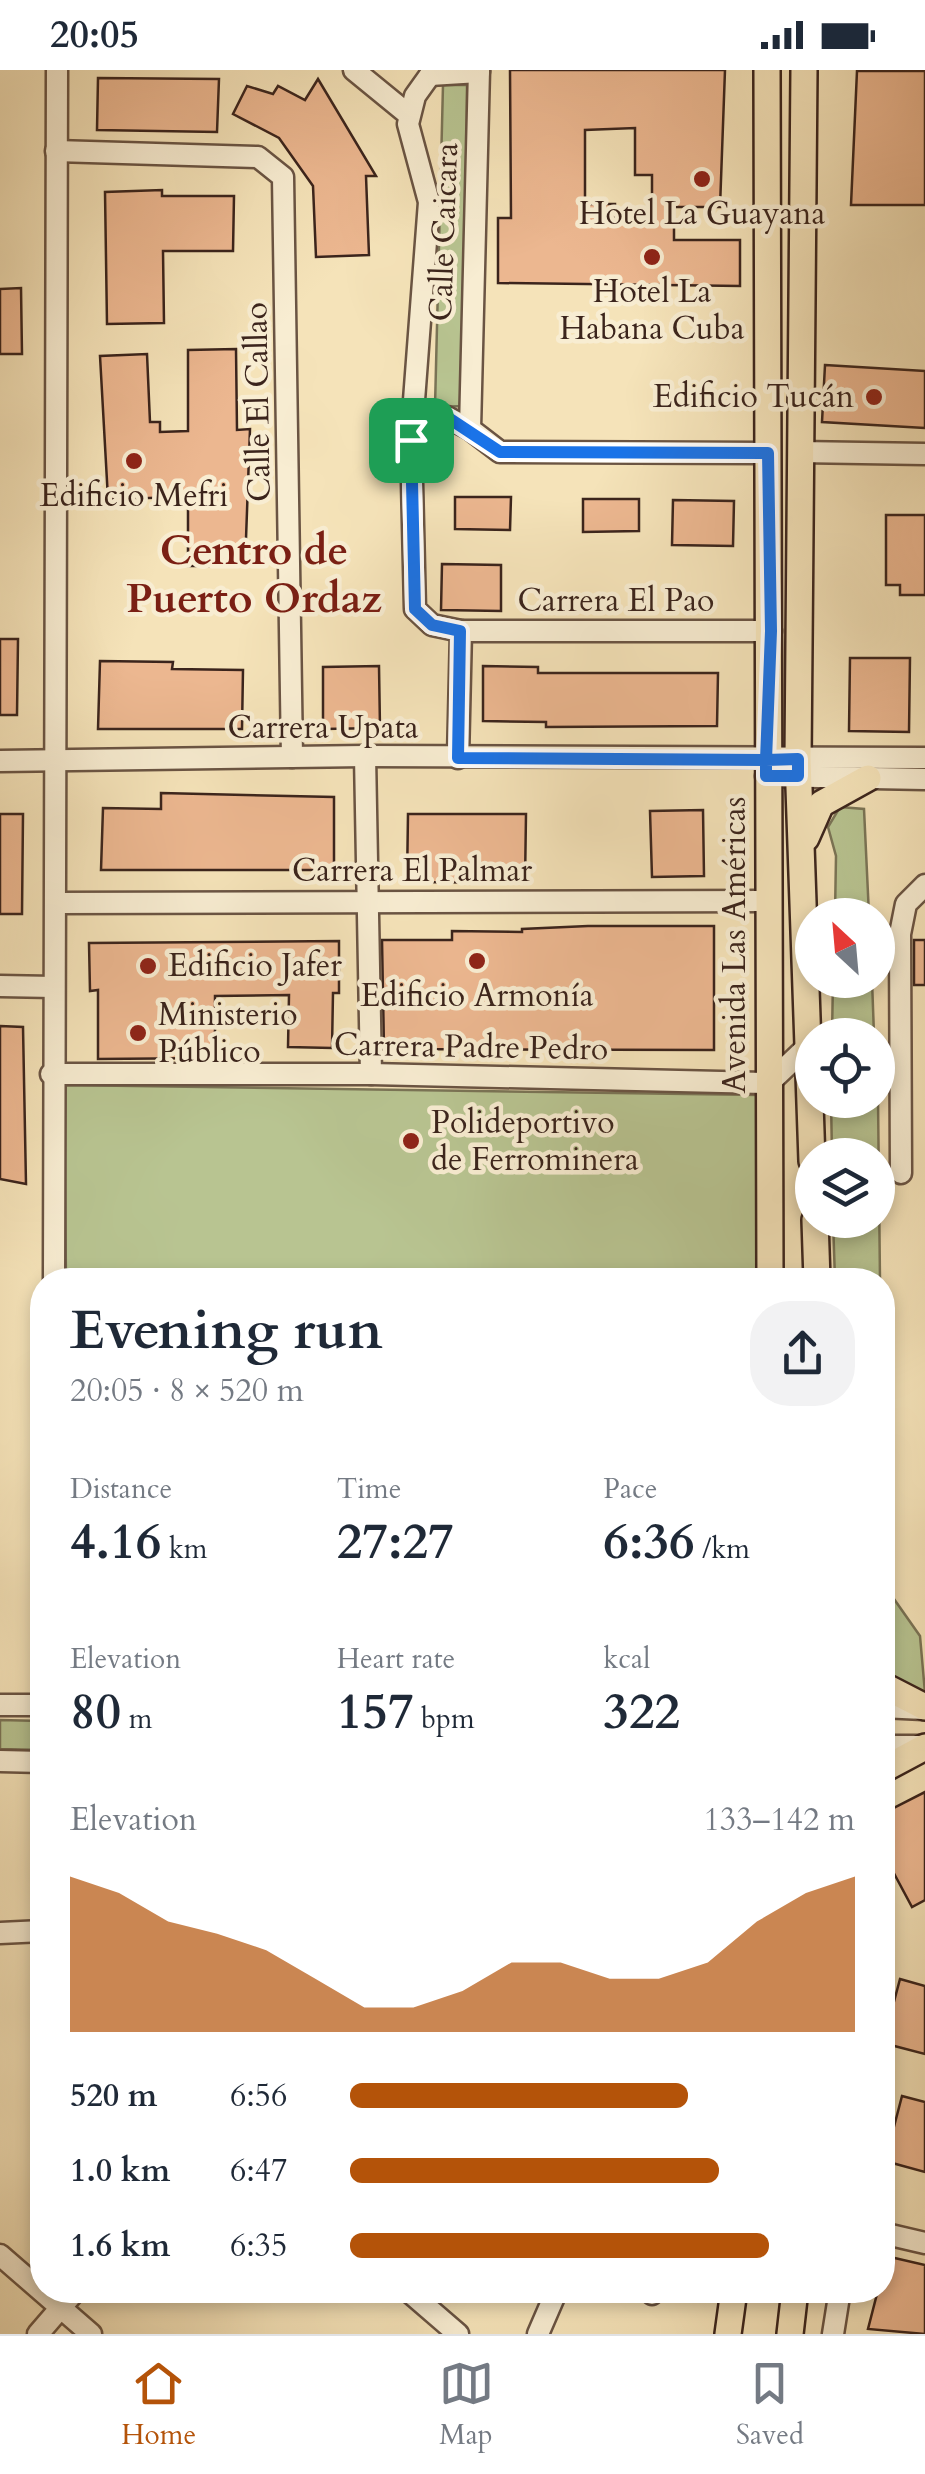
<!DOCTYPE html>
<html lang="en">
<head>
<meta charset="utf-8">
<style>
  body { margin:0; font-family:Cardo,serif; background:#f2f2f3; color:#1f2937; height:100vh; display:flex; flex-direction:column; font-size:38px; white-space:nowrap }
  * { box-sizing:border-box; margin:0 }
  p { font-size:32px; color:#747a83 }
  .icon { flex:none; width:55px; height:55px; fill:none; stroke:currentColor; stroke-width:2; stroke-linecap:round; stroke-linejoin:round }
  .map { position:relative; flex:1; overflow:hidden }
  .sheet { position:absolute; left:30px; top:1198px; width:865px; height:1035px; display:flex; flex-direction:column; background:#fff; border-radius:40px; box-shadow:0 5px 15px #0003 }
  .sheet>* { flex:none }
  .needle { width:65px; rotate:334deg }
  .buttons { position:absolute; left:795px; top:828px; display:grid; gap:20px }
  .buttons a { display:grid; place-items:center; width:100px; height:100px; border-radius:50%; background:#fff; box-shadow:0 5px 15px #0003; font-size:50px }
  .pin { position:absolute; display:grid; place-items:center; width:85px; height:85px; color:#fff; margin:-42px; border-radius:20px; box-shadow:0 5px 15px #0006 }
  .round { display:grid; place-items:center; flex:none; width:105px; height:105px; border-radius:40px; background:#f2f2f3 }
  .headline { display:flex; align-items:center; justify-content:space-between; height:170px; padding:0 40px }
  h1 { font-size:55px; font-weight:800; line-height:75px }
  .figures { display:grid; grid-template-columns:repeat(3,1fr); gap:15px; height:170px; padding:10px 40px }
  .figures div { display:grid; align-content:center }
  .figures b { font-size:50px; font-weight:800 }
  .figures small { font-size:28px; font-weight:400 }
  .figures p { font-size:28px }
  .chart { height:280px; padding:20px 40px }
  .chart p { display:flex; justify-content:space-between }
  .chart svg { width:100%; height:180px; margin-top:10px; fill:#b45309; opacity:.7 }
  ul { padding:0 40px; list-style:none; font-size:32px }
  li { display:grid; grid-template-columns:160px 120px 1fr; align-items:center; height:75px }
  li i { height:25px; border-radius:12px; background:#b45309 }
  .status { display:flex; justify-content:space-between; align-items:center; height:70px; padding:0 50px; background:#fff; direction:ltr }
  .status svg { height:28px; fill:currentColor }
  .tabs { display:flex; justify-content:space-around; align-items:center; height:140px; border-top:2px solid #e0e1e3; background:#fff; font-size:28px; color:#747a83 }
  .tabs a { display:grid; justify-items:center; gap:5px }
  .tabs .on { color:#b45309 }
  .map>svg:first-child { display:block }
  .green { fill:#b8c491; stroke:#7a7456; stroke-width:2.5 }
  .building { fill:#ecb790; stroke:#3b241c; stroke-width:2.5; fill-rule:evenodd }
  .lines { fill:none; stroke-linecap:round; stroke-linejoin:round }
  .minor-casing { stroke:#6a5443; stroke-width:25 }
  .major-casing { stroke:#3b241c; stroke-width:30 }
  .minor { stroke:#f8edd2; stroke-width:20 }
  .major { stroke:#f5e3b9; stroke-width:25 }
  .route-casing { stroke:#fff; stroke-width:20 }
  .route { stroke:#1a73e8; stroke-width:12 }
  .poi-dot { fill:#8f2418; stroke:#f8edd2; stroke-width:4 }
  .labels { text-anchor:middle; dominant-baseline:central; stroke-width:9; stroke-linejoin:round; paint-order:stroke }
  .poi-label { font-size:32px; fill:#3b241c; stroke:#f8edd2 }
  .street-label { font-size:32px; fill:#3b241c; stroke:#f8edd2 }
  .district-label { font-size:42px; font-weight:bold; fill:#7a1f14; stroke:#f8edd2 }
</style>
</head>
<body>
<div class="status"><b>20:05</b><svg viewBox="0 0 49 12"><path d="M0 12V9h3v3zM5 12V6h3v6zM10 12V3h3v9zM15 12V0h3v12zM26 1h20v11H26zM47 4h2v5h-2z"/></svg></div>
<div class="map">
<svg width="925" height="2264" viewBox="0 0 925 2264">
  <rect width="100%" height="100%" fill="#f5e3b9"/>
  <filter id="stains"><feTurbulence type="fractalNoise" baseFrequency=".002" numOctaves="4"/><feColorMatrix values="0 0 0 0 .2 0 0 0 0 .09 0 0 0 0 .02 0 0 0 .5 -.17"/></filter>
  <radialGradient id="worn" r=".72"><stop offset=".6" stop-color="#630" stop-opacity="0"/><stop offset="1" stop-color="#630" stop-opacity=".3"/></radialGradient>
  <!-- green -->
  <g class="green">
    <path d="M 443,15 L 467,15 L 466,336 L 435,337 Z"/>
    <path d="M 840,737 L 864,739 L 869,845 L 835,845 L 836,786 L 828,757 Z"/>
    <path d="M 833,910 L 872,910 L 874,965 L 832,965 Z"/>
    <path d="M 64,1015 L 758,1025 L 758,1210 L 66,1210 Z"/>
    <path d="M 878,1029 L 880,1210 L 835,1210 L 833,1150 L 878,1150 L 878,1085 L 832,1085 L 831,1030 Z"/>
    <path d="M 882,1370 L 887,1519 L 920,1566 L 925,1623 L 883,1603 Z"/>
    <path d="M 0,1650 L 42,1651 L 42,1680 L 0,1679 Z"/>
  </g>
  <!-- building -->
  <g class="building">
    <path d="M 510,0 L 725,0 L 720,137 L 674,137 L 674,170 L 740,170 L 740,216 L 498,213 L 498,148 L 511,148 ZM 635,58 L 635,105 L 652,105 L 652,150 L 615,150 L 615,134 L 585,134 L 585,60 Z"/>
    <path d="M 857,1 L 925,1 L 925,135 L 851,135 Z"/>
    <path d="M 98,8 L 219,9 L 217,62 L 97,60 Z"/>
    <path d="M 318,9 L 376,106 L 366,106 L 369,185 L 316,187 L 313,116 L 279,68 L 233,44 L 247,16 L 273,24 L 278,16 L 305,30 Z"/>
    <path d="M 162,120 L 162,126 L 234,126 L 233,181 L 163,181 L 164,253 L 107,254 L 105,122 Z"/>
    <path d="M 21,218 L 22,284 L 0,284 L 0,219 Z"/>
    <path d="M 236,279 L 237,360 L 250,359 L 245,496 L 188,496 L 188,427 L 108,429 L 100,286 L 147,284 L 150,352 L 160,352 L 160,362 L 188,361 L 188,280 Z"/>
    <path d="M 825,295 L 925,301 L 925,358 L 822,352 Z"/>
    <path d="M 455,427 L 511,427 L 510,460 L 455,459 Z"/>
    <path d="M 583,429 L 639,429 L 639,461 L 583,462 Z"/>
    <path d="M 673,430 L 734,431 L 733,476 L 672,475 Z"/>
    <path d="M 886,445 L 925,445 L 925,525 L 900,525 L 900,515 L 886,515 Z"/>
    <path d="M 442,494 L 501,495 L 501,541 L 441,540 Z"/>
    <path d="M 0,569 L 18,569 L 17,645 L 0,645 Z"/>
    <path d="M 850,588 L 910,588 L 909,662 L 849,661 Z"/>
    <path d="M 100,591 L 173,592 L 172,599 L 243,600 L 242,659 L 98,659 Z"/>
    <path d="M 379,596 L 380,658 L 323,659 L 323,597 Z"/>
    <path d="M 483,596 L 538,597 L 538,603 L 718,603 L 717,656 L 546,657 L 546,652 L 483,651 Z"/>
    <path d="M 161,723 L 334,727 L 334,800 L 101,800 L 103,738 L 161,739 Z"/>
    <path d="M 703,740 L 704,806 L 652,807 L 650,741 Z"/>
    <path d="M 0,744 L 23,744 L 22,844 L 0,844 Z"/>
    <path d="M 408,744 L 526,744 L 525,813 L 407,812 Z"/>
    <path d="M 588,856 L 714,856 L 714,980 L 384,979 L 382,870 L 452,870 L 452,861 L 522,862 L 522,859 Z"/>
    <rect x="914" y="870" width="11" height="45"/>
    <path d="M 339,871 L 339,923 L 333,923 L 332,978 L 288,977 L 289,925 L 215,926 L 215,988 L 98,989 L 98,920 L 90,921 L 89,873 Z"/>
    <path d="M 0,956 L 23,957 L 26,1114 L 0,1109 Z"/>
    <path d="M 925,1722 L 925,1830 L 912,1837 L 882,1781 L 882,1744 Z"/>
    <path d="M 900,1909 L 925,1916 L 925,1984 L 883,1973 Z"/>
    <path d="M 902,2026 L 925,2032 L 925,2102 L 885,2091 Z"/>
    <path d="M 886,2186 L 925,2195 L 925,2264 L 868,2259 L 878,2220 L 882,2220 Z"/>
  </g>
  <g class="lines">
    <defs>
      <g id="minor">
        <path d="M 354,0 L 409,45"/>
        <path d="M 479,0 L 470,359 L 500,382 L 768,383"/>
        <path d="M 430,5 L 415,26 L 408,54 L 429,132 L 411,370 L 415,539 L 432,555 L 461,561 L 771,561"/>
        <path d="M 430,5 L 479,2"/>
        <path d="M 56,81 L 258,87 L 283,107 L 292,687"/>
        <path d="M 412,368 L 425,350 L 447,347 L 470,359"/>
        <path d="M 799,382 L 925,384"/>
        <path d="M 365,686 L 371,1004"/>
        <path d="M 458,688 L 461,561"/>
        <path d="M 0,691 L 365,686 L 925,688"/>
        <path d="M 766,706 L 925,709"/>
        <path d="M 56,833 L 768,831"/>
        <path d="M 0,916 L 54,917"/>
        <path d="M 51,1004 L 371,1004 L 769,1013 L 808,976"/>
        <path d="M 901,1103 L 900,864 L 906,834 L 925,815"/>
        <path d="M 54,1210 L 57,0"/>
        <path d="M 0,1635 L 42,1635"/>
        <path d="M 882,1637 L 923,1639"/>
        <path d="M 882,1676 L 925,1676"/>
        <path d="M 0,1691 L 42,1692"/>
        <path d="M 0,1863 L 42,1861"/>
        <path d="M 882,2163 L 925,2173"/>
        <path d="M 0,2185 L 91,2264"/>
        <path d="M 407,2220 L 458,2264"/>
        <path d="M 652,2224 L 652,2220"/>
        <path d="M 38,2264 L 76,2220"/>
        <path d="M 538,2264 L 557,2220"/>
        <path d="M 833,2264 L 840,2220"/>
      </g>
      <g id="major">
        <path d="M 767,0 L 770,1210"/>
        <path d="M 804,0 L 798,689 L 812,1091"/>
        <path d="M 806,768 L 821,734 L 868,708"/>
        <path d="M 815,1150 L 817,1210"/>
        <path d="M 882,1615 L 925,1637"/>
        <path d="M 882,1700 L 925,1677"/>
        <path d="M 728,2264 L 734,2220"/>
        <path d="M 790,2264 L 795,2220"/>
      </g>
    </defs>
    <!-- minor casing -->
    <use href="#minor" class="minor-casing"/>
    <!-- major casing -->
    <use href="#major" class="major-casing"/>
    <!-- minor -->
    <use href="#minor" class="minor"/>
    <!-- major -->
    <use href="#major" class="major"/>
  </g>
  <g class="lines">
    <defs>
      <path id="route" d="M 411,370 L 415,539 L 432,555 L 460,561 L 458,688 L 766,690 L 798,689 L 798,706 L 766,706 L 766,690 L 771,561 L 768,383 L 500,382 L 447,347 L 425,350 L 411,370"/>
    </defs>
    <!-- route casing -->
    <use href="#route" class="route-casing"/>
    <!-- route -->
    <use href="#route" class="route"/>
  </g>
  <!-- markers -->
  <g class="poi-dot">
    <circle cx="702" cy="109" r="10"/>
    <circle cx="652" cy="187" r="10"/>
    <circle cx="874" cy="327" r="10"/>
    <circle cx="134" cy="391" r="10"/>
    <circle cx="477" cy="891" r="10"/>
    <circle cx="148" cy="896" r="10"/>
    <circle cx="138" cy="963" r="10"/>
    <circle cx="411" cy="1071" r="10"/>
  </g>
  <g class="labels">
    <!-- poi labels -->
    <g class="poi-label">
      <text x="702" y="144">Hotel La Guayana</text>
      <text x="652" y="222">Hotel La<tspan x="652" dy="37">Habana Cuba</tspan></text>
      <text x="854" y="327" text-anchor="end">Edificio Tucán</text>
      <text x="134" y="426">Edificio Mefri</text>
      <text x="168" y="896" text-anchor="start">Edificio Jafer</text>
      <text x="477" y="926">Edificio Armonía</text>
      <text x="158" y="945" text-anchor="start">Ministerio<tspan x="158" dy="37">Público</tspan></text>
      <text x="431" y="1053" text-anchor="start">Polideportivo<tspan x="431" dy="37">de Ferrominera</tspan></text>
    </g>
    <!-- street labels -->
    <g class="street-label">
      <text transform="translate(444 162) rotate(-88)">Calle Caicara</text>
      <text transform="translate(258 332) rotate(-91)">Calle El Callao</text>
      <text x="616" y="531">Carrera El Pao</text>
      <text x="323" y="658">Carrera Upata</text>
      <text x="412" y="801">Carrera El Palmar</text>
      <text transform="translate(735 875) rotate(-90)">Avenida Las Américas</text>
      <text transform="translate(471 977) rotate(1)">Carrera Padre Pedro</text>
    </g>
    <!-- district labels -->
    <g class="district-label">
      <text x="254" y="480">Centro de<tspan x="254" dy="48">Puerto Ordaz</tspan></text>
    </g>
  </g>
  <rect width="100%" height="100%" filter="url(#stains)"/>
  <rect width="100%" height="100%" fill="url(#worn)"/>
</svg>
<div class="buttons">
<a><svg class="needle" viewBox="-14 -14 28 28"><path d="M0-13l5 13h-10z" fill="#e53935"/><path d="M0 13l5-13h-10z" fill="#747a83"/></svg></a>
<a><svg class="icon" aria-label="locate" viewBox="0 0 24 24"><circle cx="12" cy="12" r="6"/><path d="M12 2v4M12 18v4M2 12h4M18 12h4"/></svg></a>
<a><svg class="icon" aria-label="layers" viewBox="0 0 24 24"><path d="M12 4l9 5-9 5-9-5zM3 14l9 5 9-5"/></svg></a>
</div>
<div class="pin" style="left:411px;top:370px;background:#1e9e55"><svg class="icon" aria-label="arrive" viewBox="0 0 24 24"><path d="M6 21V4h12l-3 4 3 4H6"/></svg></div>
<section class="sheet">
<div class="headline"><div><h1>Evening run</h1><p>20:05 · 8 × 520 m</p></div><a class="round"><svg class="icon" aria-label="share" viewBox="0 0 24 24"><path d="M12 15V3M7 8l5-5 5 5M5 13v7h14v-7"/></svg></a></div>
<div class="figures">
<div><p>Distance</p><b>4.16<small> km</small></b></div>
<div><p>Time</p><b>27:27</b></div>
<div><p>Pace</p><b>6:36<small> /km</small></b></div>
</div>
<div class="figures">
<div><p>Elevation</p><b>80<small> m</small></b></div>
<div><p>Heart rate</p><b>157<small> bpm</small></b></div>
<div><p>kcal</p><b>322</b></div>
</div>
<div class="chart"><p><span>Elevation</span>133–142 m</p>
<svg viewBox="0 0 160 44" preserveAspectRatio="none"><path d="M0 44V6L10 10L20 17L30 20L40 24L50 31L60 38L70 38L80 34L90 27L100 27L110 31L120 31L130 27L140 17L150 10L160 6V44z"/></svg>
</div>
<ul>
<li><b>520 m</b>6:56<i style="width:67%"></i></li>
<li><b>1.0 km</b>6:47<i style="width:73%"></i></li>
<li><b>1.6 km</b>6:35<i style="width:83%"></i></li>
</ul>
</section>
</div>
<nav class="tabs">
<a class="on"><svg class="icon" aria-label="home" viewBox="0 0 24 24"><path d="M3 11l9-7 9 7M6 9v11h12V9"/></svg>Home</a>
<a><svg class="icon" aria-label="map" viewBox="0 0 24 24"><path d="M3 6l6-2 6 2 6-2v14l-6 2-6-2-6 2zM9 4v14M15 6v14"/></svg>Map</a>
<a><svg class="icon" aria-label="saved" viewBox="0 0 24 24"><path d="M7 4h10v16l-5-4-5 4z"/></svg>Saved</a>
</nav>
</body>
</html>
